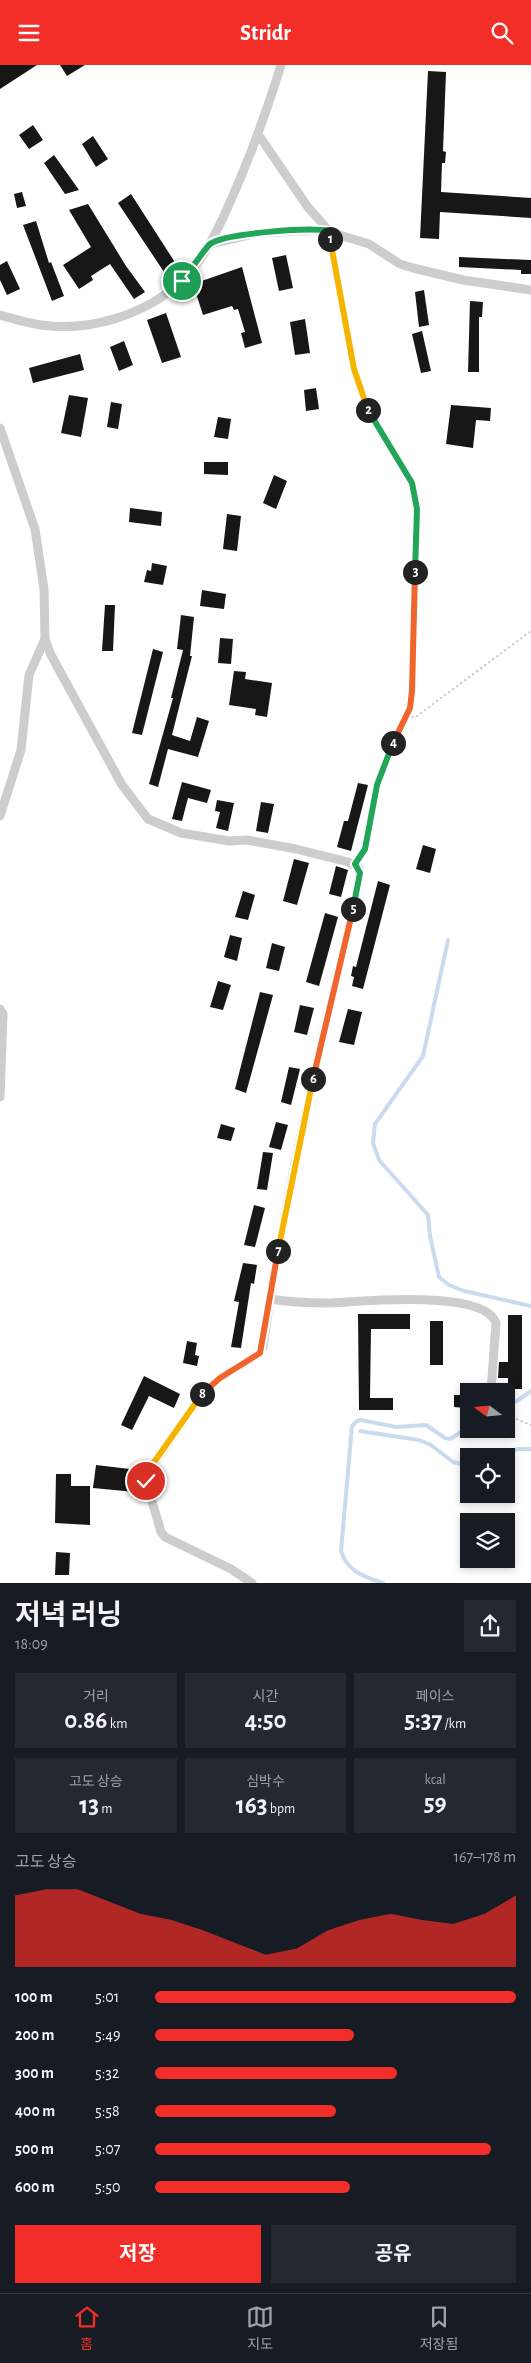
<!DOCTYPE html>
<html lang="ko">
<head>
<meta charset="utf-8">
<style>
  body { margin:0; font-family:"Alegreya Sans","Noto Sans KR",sans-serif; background:#242831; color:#f1f3f6; height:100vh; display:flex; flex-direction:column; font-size:19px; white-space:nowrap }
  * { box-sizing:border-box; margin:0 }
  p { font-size:16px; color:#9ea1a6 }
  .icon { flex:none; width:28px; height:28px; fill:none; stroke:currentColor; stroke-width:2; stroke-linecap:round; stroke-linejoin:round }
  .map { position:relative; height:1518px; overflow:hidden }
  .sheet { display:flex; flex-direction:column; background:#171b24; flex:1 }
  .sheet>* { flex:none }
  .needle { width:32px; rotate:286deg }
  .fabs { position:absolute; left:460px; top:1318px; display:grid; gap:10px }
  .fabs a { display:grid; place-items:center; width:55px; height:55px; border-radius:0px; background:#171b24; box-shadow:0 2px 8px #0003; font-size:25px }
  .pin { position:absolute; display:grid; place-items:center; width:42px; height:42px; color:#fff; margin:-21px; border:2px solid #fff; border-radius:50%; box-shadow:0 1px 5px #0007 }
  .km { position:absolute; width:25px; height:25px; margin:-12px; border-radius:50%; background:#222; color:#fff; font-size:14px; line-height:25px; text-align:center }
  .round { display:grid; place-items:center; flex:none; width:52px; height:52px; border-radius:0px; background:#242831 }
  .overview { display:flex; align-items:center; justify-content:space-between; height:85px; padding:0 15px }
  h1 { font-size:28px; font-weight:700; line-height:38px }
  .metrics { display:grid; grid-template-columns:repeat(3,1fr); gap:8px; height:85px; padding:5px 15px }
  .metrics div { display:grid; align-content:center; border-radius:0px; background:#242831; text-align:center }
  .metrics b { font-size:25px; font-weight:700 }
  .metrics small { font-size:14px; font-weight:400 }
  .metrics p { font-size:14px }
  .chart { height:140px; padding:10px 15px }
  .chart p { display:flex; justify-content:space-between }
  .chart svg { width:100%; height:90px; margin-top:5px; fill:#f32d27; opacity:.7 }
  .primary-button { display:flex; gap:10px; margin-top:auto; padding:10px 15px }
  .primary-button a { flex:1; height:58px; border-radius:0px; background:#f32d27; color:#fff; font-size:20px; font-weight:700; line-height:58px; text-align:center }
  .primary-button a+a { background:#242831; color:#f1f3f6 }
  ul { padding:0 15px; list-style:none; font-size:16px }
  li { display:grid; grid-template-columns:80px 60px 1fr; align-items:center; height:38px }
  li i { height:12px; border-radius:6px; background:#f32d27 }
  header { display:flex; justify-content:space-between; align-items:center; height:65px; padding:0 15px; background:#f32d27; color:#fff; font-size:22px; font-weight:700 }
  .tabs { display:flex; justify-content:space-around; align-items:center; height:70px; border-top:1px solid #363941; background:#171b24; font-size:14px; color:#9ea1a6 }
  .tabs a { display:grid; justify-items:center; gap:2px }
  .tabs .on { color:#f32d27 }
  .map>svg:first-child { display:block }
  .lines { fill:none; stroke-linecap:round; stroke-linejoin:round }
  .stream { stroke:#c9dcef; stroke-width:4 }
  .building { fill:#171717 }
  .path { stroke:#cdcdcd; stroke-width:2; stroke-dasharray:2.5 2.5; stroke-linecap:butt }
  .minor { stroke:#cdcdcd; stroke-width:9 }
  .split-1-casing { stroke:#fff; stroke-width:10 }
  .split-2-casing { stroke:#fff; stroke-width:10 }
  .split-3-casing { stroke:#fff; stroke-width:10 }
  .split-4-casing { stroke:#fff; stroke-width:10 }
  .split-5-casing { stroke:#fff; stroke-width:10 }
  .split-6-casing { stroke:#fff; stroke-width:10 }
  .split-7-casing { stroke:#fff; stroke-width:10 }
  .split-8-casing { stroke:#fff; stroke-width:10 }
  .split-9-casing { stroke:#fff; stroke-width:10 }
  .split-1 { stroke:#22a559; stroke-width:6 }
  .split-2 { stroke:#f5b400; stroke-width:6 }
  .split-3 { stroke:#22a559; stroke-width:6 }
  .split-4 { stroke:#f0652b; stroke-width:6 }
  .split-5 { stroke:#22a559; stroke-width:6 }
  .split-6 { stroke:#f0652b; stroke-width:6 }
  .split-7 { stroke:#f5b400; stroke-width:6 }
  .split-8 { stroke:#f0652b; stroke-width:6 }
  .split-9 { stroke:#f5b400; stroke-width:6 }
</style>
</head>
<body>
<header><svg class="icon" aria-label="menu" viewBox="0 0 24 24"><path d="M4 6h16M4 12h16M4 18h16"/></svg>Stridr<svg class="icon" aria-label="search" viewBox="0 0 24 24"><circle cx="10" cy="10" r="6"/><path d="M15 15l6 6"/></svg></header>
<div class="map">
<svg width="531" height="1518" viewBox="0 0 531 1518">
  <rect width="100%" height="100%" fill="#fff"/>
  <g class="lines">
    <!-- stream -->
    <g class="stream">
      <path d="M 448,875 L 423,991 L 375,1059 L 373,1078 L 379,1095 L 428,1150 L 430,1171 L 439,1212 L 449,1220 L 464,1226 L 531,1241"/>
      <path d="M 506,1341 L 517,1336 L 531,1326"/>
      <path d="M 360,1366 L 419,1375 L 431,1380 L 453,1397 L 469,1401"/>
      <path d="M 496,1391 L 518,1384 L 531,1384"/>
      <path d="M 383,1518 C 364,1512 347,1506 341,1486 L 352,1361 L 357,1356 L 361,1355 L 396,1362 L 426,1360 L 445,1373 L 450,1374 L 469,1362"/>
    </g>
  </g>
  <!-- building -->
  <g class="building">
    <path d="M 0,0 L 37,0 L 0,24 Z"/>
    <path d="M 60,0 L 85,0 L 67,11 Z"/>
    <path d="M 428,6 L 446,7 L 443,86 L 446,87 L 445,98 L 442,98 L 441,127 L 531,133 L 531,153 L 440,147 L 439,174 L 420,173 Z"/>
    <path d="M 33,60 L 43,75 L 29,84 L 19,70 Z"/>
    <path d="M 93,71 L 108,94 L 96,102 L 82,79 Z"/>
    <path d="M 54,90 L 79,125 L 65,129 L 44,98 Z"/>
    <path d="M 22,127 L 26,141 L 17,143 L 14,129 Z"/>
    <path d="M 131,129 L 178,202 L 166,210 L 118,138 Z"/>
    <path d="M 88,139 L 126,201 L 145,227 L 134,234 L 110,199 L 91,211 L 93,215 L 79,224 L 63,200 L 91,182 L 69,145 Z"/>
    <path d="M 36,156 L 49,198 L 51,197 L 64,231 L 52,236 L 23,160 Z"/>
    <path d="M 286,190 L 293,223 L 279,226 L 272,193 Z"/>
    <path d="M 459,192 L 531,195 L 531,209 L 521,209 L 521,205 L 459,202 Z"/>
    <path d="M 7,196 L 20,224 L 7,230 L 0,215 L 0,200 Z"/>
    <path d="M 242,202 L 262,278 L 245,283 L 241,268 L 245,267 L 238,244 L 234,245 L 232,241 L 203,250 L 193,219 Z"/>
    <path d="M 424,225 L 429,260 L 419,262 L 415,227 Z"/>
    <path d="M 470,236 L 483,237 L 482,252 L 479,252 L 479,307 L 468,307 Z"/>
    <path d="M 166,248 L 181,292 L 162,298 L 147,255 Z"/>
    <path d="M 305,254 L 310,288 L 295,290 L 290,257 Z"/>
    <path d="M 422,266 L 431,306 L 421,308 L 412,269 Z"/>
    <path d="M 124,276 L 133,300 L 119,306 L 110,282 Z"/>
    <path d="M 80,289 L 84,305 L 33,318 L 29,303 Z"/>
    <path d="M 316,323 L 319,344 L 306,346 L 304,325 Z"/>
    <path d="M 69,330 L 88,333 L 81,372 L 61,368 Z"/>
    <path d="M 111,337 L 122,339 L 118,364 L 107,362 Z"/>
    <path d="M 451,340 L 491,343 L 490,356 L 476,355 L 473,383 L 446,379 Z"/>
    <path d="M 218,352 L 231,354 L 228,374 L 214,372 Z"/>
    <path d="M 204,397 L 228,397 L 228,410 L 204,409 Z"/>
    <path d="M 274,410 L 287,416 L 276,444 L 263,438 Z"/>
    <path d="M 130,443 L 162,447 L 161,461 L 129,457 Z"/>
    <path d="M 227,449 L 241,451 L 237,486 L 223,484 Z"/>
    <path d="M 152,498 L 167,501 L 163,520 L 144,517 L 147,505 L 151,506 Z"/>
    <path d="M 202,525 L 226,529 L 224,544 L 200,541 Z"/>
    <path d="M 105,540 L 115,540 L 113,586 L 102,586 Z"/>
    <path d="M 181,550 L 194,552 L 190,591 L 192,591 L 172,670 L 190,676 L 197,652 L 209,656 L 198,692 L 168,684 L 158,722 L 149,719 L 173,633 L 171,633 L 183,585 L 177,584 Z"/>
    <path d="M 220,573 L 233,574 L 231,599 L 218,598 Z"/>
    <path d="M 153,584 L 163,587 L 142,670 L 132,668 Z"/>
    <path d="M 234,606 L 246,607 L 245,614 L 272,618 L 267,652 L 255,650 L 256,644 L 229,640 Z"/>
    <path d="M 182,717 L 211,725 L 207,738 L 188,733 L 182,756 L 172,754 Z"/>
    <path d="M 358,718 L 368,720 L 351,786 L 337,782 L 344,756 L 348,756 Z"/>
    <path d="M 217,735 L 234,738 L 228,766 L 216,763 L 220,747 L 215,746 Z"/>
    <path d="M 261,737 L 274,739 L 268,768 L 256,766 Z"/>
    <path d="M 423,780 L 436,784 L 430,808 L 416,804 Z"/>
    <path d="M 294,794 L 309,798 L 297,840 L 283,836 Z"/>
    <path d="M 336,801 L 348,805 L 341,832 L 329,829 Z"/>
    <path d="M 378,816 L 390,820 L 363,924 L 352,921 L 354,912 L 351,911 L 353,901 L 356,902 Z"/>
    <path d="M 243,826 L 255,830 L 248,855 L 235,852 Z"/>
    <path d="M 325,848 L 338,852 L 319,921 L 306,917 Z"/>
    <path d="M 230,870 L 242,873 L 237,896 L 224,892 Z"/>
    <path d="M 272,878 L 285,882 L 279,906 L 266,903 Z"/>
    <path d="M 218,916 L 231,920 L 223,945 L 210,942 Z"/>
    <path d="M 260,927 L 273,930 L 246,1028 L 235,1024 Z"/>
    <path d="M 300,940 L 314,943 L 307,970 L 294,967 Z"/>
    <path d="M 348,944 L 362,947 L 354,980 L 339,977 Z"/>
    <path d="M 289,1002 L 300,1004 L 291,1040 L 281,1037 Z"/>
    <path d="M 276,1057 L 288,1060 L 281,1085 L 269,1082 Z"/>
    <path d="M 221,1059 L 235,1063 L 231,1076 L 217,1073 Z"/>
    <path d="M 263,1087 L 273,1088 L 267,1125 L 257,1124 Z"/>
    <path d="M 254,1140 L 265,1143 L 255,1182 L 244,1180 Z"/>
    <path d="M 243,1198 L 257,1200 L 254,1219 L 251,1218 L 241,1283 L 231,1282 L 239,1237 L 234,1236 Z"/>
    <path d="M 358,1249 L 410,1249 L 410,1264 L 371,1264 L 370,1333 L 393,1333 L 393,1345 L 359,1345 Z"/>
    <path d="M 508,1250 L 522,1250 L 522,1324 L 508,1324 L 508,1313 L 498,1313 L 499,1297 L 508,1297 Z"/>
    <rect x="430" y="1256" width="13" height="44"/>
    <path d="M 187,1276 L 197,1278 L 195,1290 L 199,1291 L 197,1301 L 183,1298 Z"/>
    <path d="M 144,1311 L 180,1329 L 174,1343 L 149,1331 L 132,1365 L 121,1360 Z"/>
    <path d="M 454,1330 L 467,1330 L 466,1343 L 454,1342 Z"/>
    <path d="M 96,1400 L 138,1405 L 135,1427 L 93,1423 Z"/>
    <path d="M 56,1409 L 71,1409 L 71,1421 L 90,1421 L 90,1460 L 55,1458 Z"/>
    <path d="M 56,1487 L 70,1488 L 69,1510 L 55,1510 Z"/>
  </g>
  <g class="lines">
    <!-- path -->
    <g class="path">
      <path d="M 331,178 L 358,319 L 367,342 L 412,418 L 417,444 L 415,584 L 410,643 L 382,702 L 374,738 L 371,766 L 362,792"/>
      <path d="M 406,653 L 417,651 L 531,566"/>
      <path d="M 506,1353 L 516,1354 L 531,1360"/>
    </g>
    <!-- minor -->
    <g class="minor">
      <path d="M 258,69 L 307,141 L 329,166"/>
      <path d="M 210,179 L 258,168 L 323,165 L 369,179 L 400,199 L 413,203 L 463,215 L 531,225"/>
      <path d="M 0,250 C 14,254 27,258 41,260 C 90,267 145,250 182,216 C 201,199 212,175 223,153 C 246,103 265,52 281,0"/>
      <path d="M 0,363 L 35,464 L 44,524 L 45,574 L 29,610 L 21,685 L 0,751"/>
      <path d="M 45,574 L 51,590 L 122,720 L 148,754 L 181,768 L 229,776 L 247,775 L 296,784 L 348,797 L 359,803 L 360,808 C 348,872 331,933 317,996 C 296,1091 276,1186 263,1282 L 260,1288 L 220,1313 L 204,1326 L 147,1409 L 146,1416 L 161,1467 L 165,1472 L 231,1504 L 252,1518"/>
      <path d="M 0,944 L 3,949 L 0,1032"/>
      <path d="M 270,1234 C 288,1237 308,1238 327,1238 C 359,1237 484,1223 496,1258 L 491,1326"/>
    </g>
  </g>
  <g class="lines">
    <defs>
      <path id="split-1" d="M 182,216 C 188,209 206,182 210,179 C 225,168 311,162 329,166 L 330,174"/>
      <path id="split-2" d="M 330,174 L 354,304 L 368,345"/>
      <path id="split-3" d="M 368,345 L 412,418 L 417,444 L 415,507"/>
      <path id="split-4" d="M 393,678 L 410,643 L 412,626 L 415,507"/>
      <path id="split-5" d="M 353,844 L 360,808 L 355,799 L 365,784 L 377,720 L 393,678"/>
      <path id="split-6" d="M 313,1014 L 353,844"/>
      <path id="split-7" d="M 278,1186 L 313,1014"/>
      <path id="split-8" d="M 202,1329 L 220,1313 L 260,1288 L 278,1186"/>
      <path id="split-9" d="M 146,1416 L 150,1403 L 202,1329"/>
    </defs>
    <!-- split-1 casing -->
    <use href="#split-1" class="split-1-casing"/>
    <!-- split-2 casing -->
    <use href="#split-2" class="split-2-casing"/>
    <!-- split-3 casing -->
    <use href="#split-3" class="split-3-casing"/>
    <!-- split-4 casing -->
    <use href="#split-4" class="split-4-casing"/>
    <!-- split-5 casing -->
    <use href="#split-5" class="split-5-casing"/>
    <!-- split-6 casing -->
    <use href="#split-6" class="split-6-casing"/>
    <!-- split-7 casing -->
    <use href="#split-7" class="split-7-casing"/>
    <!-- split-8 casing -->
    <use href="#split-8" class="split-8-casing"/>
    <!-- split-9 casing -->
    <use href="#split-9" class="split-9-casing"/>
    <!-- split-1 -->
    <use href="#split-1" class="split-1"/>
    <!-- split-2 -->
    <use href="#split-2" class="split-2"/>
    <!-- split-3 -->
    <use href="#split-3" class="split-3"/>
    <!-- split-4 -->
    <use href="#split-4" class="split-4"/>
    <!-- split-5 -->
    <use href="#split-5" class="split-5"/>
    <!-- split-6 -->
    <use href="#split-6" class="split-6"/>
    <!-- split-7 -->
    <use href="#split-7" class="split-7"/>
    <!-- split-8 -->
    <use href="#split-8" class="split-8"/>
    <!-- split-9 -->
    <use href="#split-9" class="split-9"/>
  </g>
</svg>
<div class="fabs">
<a><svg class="needle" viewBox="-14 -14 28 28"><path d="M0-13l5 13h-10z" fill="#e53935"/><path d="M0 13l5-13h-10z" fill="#9ea1a6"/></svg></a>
<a><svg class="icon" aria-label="locate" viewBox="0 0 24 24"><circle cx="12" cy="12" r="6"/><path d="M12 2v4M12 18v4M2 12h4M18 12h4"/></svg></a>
<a><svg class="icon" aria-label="layers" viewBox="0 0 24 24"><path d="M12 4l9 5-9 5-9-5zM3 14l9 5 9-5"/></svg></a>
</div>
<div class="pin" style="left:182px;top:216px;background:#1e9e55"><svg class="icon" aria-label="arrive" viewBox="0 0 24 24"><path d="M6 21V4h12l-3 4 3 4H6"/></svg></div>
<div class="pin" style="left:146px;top:1416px;background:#d93025"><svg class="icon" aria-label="check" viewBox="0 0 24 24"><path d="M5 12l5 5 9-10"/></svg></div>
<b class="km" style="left:330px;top:174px">1</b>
<b class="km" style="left:368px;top:345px">2</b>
<b class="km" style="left:415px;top:507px">3</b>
<b class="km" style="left:393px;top:678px">4</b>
<b class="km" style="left:353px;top:844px">5</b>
<b class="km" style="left:313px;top:1014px">6</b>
<b class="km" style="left:278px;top:1186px">7</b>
<b class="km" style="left:202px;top:1329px">8</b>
</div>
<section class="sheet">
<div class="overview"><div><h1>저녁 러닝</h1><p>18:09</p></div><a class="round"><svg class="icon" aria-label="share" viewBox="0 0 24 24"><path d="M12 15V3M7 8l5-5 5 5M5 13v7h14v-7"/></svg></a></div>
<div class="metrics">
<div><p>거리</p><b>0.86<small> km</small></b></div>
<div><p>시간</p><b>4:50</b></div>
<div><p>페이스</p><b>5:37<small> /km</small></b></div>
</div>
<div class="metrics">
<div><p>고도 상승</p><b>13<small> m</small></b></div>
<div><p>심박수</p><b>163<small> bpm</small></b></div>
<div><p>kcal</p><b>59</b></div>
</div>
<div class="chart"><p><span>고도 상승</span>167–178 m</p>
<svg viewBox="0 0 160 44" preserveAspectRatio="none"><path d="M0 44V9L10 6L20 6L30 12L40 18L50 21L60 26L70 32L80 38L90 35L100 26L110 21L120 18L130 21L140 23L150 18L160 9V44z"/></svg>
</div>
<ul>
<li><b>100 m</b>5:01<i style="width:100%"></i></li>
<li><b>200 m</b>5:49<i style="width:55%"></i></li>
<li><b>300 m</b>5:32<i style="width:67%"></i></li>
<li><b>400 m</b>5:58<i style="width:50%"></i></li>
<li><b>500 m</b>5:07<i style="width:93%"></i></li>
<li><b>600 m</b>5:50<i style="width:54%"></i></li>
</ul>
<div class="primary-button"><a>저장</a><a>공유</a></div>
</section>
<nav class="tabs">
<a class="on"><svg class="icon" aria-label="home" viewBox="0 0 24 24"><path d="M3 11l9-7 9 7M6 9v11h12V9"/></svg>홈</a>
<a><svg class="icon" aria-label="map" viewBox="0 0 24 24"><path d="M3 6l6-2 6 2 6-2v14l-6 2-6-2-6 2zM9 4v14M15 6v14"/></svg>지도</a>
<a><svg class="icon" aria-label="saved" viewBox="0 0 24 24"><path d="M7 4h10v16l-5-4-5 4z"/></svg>저장됨</a>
</nav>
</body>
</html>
